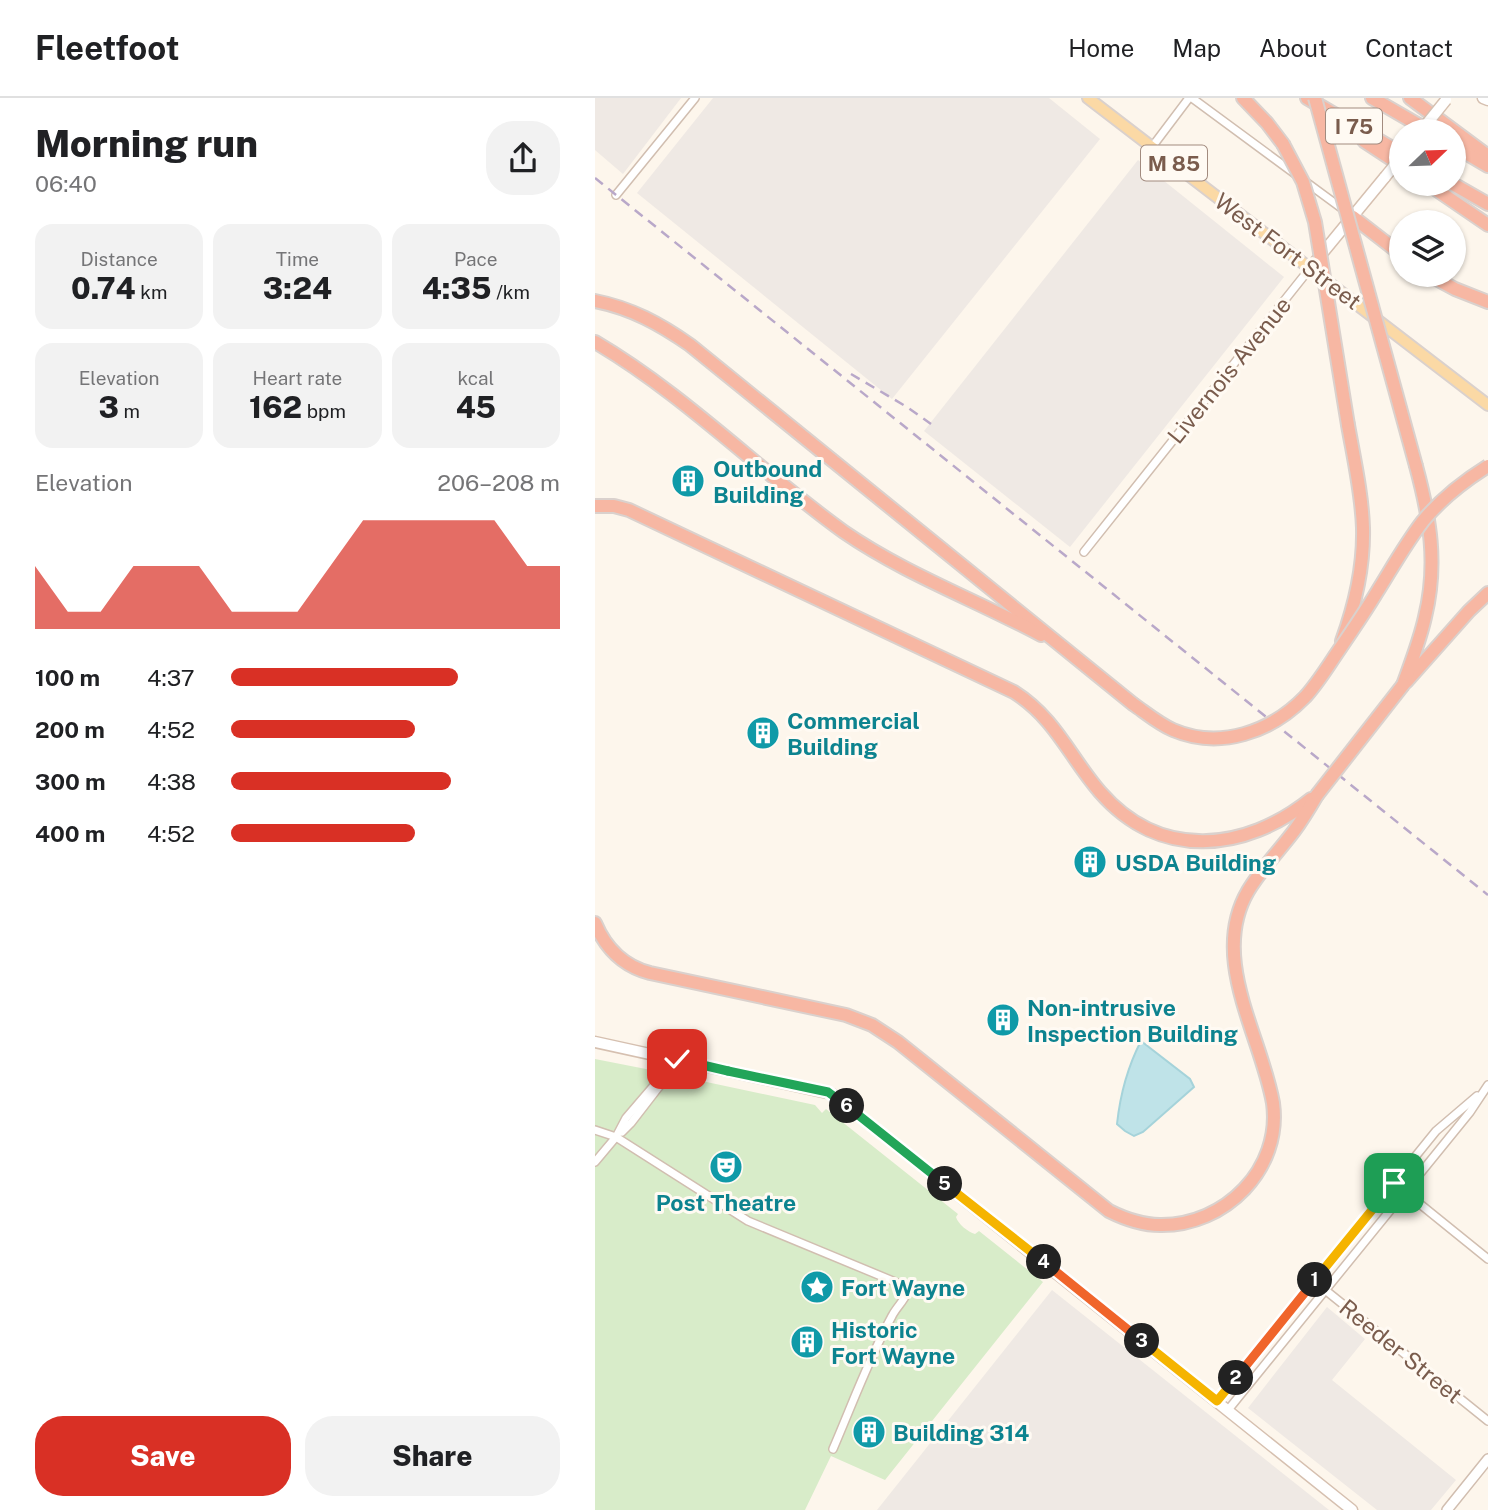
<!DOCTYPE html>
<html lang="en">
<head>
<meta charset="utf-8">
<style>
  body { margin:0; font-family:"Public Sans",sans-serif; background:#f2f2f2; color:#202124; height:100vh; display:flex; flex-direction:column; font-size:26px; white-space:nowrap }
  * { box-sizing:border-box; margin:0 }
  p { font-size:23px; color:#757577 }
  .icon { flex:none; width:38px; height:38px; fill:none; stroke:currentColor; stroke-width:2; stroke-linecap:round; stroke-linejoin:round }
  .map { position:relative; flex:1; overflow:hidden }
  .details { display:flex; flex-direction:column; background:#fff; width:595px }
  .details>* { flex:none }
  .needle { width:46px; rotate:67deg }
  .buttons { position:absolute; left:794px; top:21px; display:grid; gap:14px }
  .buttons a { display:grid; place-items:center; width:77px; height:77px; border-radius:50%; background:#fff; box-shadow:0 2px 5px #0004; font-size:35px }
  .pin { position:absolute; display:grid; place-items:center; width:60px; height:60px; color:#fff; margin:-30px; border-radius:14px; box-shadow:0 4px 10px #0006 }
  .km { position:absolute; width:35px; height:35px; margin:-18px; border-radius:50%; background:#222; color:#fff; font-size:19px; line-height:35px; text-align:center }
  .round { display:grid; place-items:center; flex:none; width:74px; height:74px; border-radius:28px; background:#f2f2f2 }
  .summary { display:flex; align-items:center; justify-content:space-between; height:119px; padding:0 35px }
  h1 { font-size:38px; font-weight:800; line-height:52px }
  .metrics { display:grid; grid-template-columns:repeat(3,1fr); gap:10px; height:119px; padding:7px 35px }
  .metrics div { display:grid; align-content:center; border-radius:18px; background:#f2f2f2; text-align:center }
  .metrics b { font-size:30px; font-weight:800 }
  .metrics small { font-size:19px; font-weight:400 }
  .metrics p { font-size:19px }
  .chart { height:196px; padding:14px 35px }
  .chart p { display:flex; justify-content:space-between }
  .chart svg { width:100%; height:126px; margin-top:7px; fill:#d93025; opacity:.7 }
  .action { display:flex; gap:14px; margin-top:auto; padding:14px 35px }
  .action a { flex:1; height:80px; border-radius:28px; background:#d93025; color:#fff; font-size:28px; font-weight:800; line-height:80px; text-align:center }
  .action a+a { background:#f2f2f2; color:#202124 }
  ul { padding:0 35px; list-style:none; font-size:23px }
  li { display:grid; grid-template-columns:112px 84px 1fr; align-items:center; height:52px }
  li i { height:18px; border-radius:9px; background:#d93025 }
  header { display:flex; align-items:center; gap:42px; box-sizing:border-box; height:98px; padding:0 35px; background:#fff; border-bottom:2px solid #e0e0e0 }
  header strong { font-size:33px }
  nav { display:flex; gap:38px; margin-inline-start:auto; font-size:24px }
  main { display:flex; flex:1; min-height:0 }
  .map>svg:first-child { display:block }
  .industrial { fill:#efe9e4 }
  .green { fill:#d8ecc9 }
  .water { fill:#bfe3e8; stroke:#a5d3da; stroke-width:2 }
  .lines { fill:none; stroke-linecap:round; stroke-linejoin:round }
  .minor-casing { stroke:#d1beb0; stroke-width:10 }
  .tertiary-casing { stroke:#d1beb0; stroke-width:12 }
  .secondary-casing { stroke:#d6c0b0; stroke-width:13 }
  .primary-casing { stroke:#dad1cd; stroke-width:14 }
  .motorway-casing { stroke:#dad1cd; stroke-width:16 }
  .minor { stroke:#fff; stroke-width:7 }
  .tertiary { stroke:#fff; stroke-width:9 }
  .secondary { stroke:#fff; stroke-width:10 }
  .primary { stroke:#fbd9a5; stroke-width:10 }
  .motorway { stroke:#f7b7a3; stroke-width:12 }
  .rail { stroke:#b9a8c9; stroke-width:2.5; stroke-dasharray:10 7; stroke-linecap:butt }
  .secondary-bridge-casing { stroke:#d6c0b0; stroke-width:13; stroke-linecap:butt }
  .motorway-bridge-casing { stroke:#dad1cd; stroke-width:16; stroke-linecap:butt }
  .secondary-bridge { stroke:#fff; stroke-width:10 }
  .motorway-bridge { stroke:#f7b7a3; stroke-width:12 }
  .split-1-casing { stroke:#fff; stroke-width:14 }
  .split-2-casing { stroke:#fff; stroke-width:14 }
  .split-3-casing { stroke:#fff; stroke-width:14 }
  .split-4-casing { stroke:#fff; stroke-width:14 }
  .split-5-casing { stroke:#fff; stroke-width:14 }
  .split-6-casing { stroke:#fff; stroke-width:14 }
  .split-7-casing { stroke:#fff; stroke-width:14 }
  .split-8-casing { stroke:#fff; stroke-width:14 }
  .split-1 { stroke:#f5b400; stroke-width:9 }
  .split-2 { stroke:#f0652b; stroke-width:9 }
  .split-3 { stroke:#f5b400; stroke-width:9 }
  .split-4 { stroke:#f0652b; stroke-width:9 }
  .split-5 { stroke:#f5b400; stroke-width:9 }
  .split-6 { stroke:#22a559; stroke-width:9 }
  .split-7 { stroke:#22a559; stroke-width:9 }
  .split-8 { stroke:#22a559; stroke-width:9 }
  .labels { text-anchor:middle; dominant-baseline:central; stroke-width:6; stroke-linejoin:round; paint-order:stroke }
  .shield { fill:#fffaf3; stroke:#a28b7f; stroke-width:2 }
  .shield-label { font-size:21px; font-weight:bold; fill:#7a5c4d }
  .street-label { font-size:23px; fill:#7a5c4d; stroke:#fffaf3 }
  .culture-label { font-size:23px; font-weight:bold; fill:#0d838f; stroke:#fffaf3; text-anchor:start }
</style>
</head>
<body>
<header>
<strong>Fleetfoot</strong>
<nav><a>Home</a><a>Map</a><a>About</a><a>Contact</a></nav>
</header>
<main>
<section class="details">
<div class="summary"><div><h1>Morning run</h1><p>06:40</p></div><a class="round"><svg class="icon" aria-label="share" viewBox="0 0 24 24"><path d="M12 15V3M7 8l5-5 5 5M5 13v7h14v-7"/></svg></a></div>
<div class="metrics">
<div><p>Distance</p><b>0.74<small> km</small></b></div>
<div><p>Time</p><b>3:24</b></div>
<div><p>Pace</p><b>4:35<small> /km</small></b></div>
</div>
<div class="metrics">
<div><p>Elevation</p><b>3<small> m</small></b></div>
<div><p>Heart rate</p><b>162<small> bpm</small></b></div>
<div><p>kcal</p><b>45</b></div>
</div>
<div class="chart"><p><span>Elevation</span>206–208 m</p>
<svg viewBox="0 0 160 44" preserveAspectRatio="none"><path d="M0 44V22L10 38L20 38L30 22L40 22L50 22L60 38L70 38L80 38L90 22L100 6L110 6L120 6L130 6L140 6L150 22L160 22V44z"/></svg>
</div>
<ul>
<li><b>100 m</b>4:37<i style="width:69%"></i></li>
<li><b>200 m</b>4:52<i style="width:56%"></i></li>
<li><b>300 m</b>4:38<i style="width:67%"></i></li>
<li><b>400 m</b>4:52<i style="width:56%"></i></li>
</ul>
<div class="action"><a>Save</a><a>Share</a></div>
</section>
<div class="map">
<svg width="893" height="1412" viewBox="0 0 893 1412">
  <rect width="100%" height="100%" fill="#fdf6ec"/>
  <!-- industrial -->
  <g class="industrial">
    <path d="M 0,0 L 86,0 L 28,76 L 0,52 Z"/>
    <path d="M 118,0 L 454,0 L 505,41 L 297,301 L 42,95 Z"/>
    <path d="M 543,62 L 689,179 L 475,449 L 329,333 Z"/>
    <path d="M 457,1192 L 734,1412 L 282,1412 Z"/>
    <path d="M 732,1209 L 770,1241 L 737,1282 L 861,1382 L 836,1412 L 782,1412 L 653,1310 Z"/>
  </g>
  <!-- green -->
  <path class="green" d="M 0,961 L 56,972 L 72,985 L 80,987 L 88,979 L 220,1007 L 227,1015 L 231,1011 L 363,1116 L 361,1119 C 363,1126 373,1134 380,1136 L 384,1133 L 448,1184 L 290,1382 L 236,1358 L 210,1412 L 0,1412 Z"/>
  <!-- water -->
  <path class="water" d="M 546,943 L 595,981 L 599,989 L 548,1034 L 539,1038 L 530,1033 L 522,1026 C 525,998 533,968 546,943 Z"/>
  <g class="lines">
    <defs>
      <g id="minor">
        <path d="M 597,0 L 749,112"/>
        <path d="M 557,49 L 594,0"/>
        <path d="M 21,97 L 100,0"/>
        <path d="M 489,454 L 716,169"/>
        <path d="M 0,1032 L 21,1039 L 153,1123 L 310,1188 L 312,1195 C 308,1204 301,1210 297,1218 C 274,1260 257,1307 238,1351"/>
        <path d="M 27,1034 L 36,1025 L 70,981 L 73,974"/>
        <path d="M 0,1064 L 21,1039 L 31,1020 L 67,978 L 73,973 L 82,961"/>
        <path d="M 799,1085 L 893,1161"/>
        <path d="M 719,1183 L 893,1323"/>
        <path d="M 622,1303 L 841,1033 L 882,998"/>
        <path d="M 633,1312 L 875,1014 L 893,987"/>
      </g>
      <path id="tertiary" d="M 852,1412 L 893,1361"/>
      <g id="secondary">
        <path d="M 888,0 L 893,2"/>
        <path d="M 716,169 L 790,79"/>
        <path d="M 0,944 L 237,996 L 757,1412"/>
      </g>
      <path id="primary" d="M 493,0 L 893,307"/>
      <g id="motorway">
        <path d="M 648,0 L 672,25 L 688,46"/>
        <path d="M 712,0 L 807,56"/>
        <path d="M 777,0 L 834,33"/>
        <path d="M 815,0 L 893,58"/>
        <path d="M 769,43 L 807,68"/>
        <path d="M 859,48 L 893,68"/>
        <path d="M 833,86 L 893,127"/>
        <path d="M 858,86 L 893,106"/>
        <path d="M 758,119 L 807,157"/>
        <path d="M 834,177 L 860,191 L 893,204"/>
        <path d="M 0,203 C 36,210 65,226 95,247 L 538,606"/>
        <path d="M 0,244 C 90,297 164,373 249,434 C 310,476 381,502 446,537"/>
        <path d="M 0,408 L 19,408 L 34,412 L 419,594 C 461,621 474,658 505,694 C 565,763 650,754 716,701"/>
        <path d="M 747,543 C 760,507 769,469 768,430 C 767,396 759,361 753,327"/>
        <path d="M 811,584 L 874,513 L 893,495"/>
        <path d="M 808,587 C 816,565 825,542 830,519 C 843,466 835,420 821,368"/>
        <path d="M 0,825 C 11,851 28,868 55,875 L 251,917 L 277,927 L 303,944 L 514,1113 C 530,1121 547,1127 565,1127 C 630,1128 687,1071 678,1005 C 666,937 614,860 653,793 C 666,771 684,753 699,733 C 708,721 715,709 722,697"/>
      </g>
    </defs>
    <!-- minor casing -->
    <use href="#minor" class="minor-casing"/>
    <!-- tertiary casing -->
    <use href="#tertiary" class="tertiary-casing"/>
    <!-- secondary casing -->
    <use href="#secondary" class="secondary-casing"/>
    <!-- primary casing -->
    <use href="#primary" class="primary-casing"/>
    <!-- motorway casing -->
    <use href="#motorway" class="motorway-casing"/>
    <!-- minor -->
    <use href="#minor" class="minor"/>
    <!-- tertiary -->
    <use href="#tertiary" class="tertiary"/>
    <!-- secondary -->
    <use href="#secondary" class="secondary"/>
    <!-- primary -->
    <use href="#primary" class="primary"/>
    <!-- motorway -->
    <use href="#motorway" class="motorway"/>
    <!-- rail -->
    <g class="rail">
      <path d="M 0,80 L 893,797"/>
      <path d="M 256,276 L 312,309 L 336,326"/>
    </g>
    <defs>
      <g id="secondary-bridge">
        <path d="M 826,33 L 851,2"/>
        <path d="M 790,79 L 807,58"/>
      </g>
      <g id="motorway-bridge">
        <path d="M 720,0 L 821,368"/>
        <path d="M 688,46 L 708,84 L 720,124 L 753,327"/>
        <path d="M 538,606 C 551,615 564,626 578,632 C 625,652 676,634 710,599 C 723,585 733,568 744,552 C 757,533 770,514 782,494 C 797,470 811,445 828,423 C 846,401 869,383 893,368"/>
        <path d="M 722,697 L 808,587"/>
      </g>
    </defs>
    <!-- secondary-bridge casing -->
    <use href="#secondary-bridge" class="secondary-bridge-casing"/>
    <!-- motorway-bridge casing -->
    <use href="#motorway-bridge" class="motorway-bridge-casing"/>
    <!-- secondary-bridge -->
    <use href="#secondary-bridge" class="secondary-bridge"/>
    <!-- motorway-bridge -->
    <use href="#motorway-bridge" class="motorway-bridge"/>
  </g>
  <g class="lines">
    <defs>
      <path id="split-1" d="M 720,1182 L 799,1085"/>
      <path id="split-2" d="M 641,1280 L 720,1182"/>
      <path id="split-3" d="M 547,1243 L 622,1303 L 641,1280"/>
      <path id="split-4" d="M 449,1164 L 547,1243"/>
      <path id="split-5" d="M 350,1086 L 449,1164"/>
      <path id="split-6" d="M 252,1008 L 350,1086"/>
      <path id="split-7" d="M 133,973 L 233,994 L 252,1008"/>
      <path id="split-8" d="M 82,961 L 133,973"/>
    </defs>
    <!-- split-1 casing -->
    <use href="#split-1" class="split-1-casing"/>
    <!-- split-2 casing -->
    <use href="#split-2" class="split-2-casing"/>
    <!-- split-3 casing -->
    <use href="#split-3" class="split-3-casing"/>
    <!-- split-4 casing -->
    <use href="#split-4" class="split-4-casing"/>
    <!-- split-5 casing -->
    <use href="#split-5" class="split-5-casing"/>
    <!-- split-6 casing -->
    <use href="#split-6" class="split-6-casing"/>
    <!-- split-7 casing -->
    <use href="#split-7" class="split-7-casing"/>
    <!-- split-8 casing -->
    <use href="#split-8" class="split-8-casing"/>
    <!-- split-1 -->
    <use href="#split-1" class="split-1"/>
    <!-- split-2 -->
    <use href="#split-2" class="split-2"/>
    <!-- split-3 -->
    <use href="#split-3" class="split-3"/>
    <!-- split-4 -->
    <use href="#split-4" class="split-4"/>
    <!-- split-5 -->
    <use href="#split-5" class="split-5"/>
    <!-- split-6 -->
    <use href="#split-6" class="split-6"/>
    <!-- split-7 -->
    <use href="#split-7" class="split-7"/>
    <!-- split-8 -->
    <use href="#split-8" class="split-8"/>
  </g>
  <!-- icons -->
  <defs>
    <symbol id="building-disc" viewBox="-11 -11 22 22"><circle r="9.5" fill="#0f9aa8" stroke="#fffaf3"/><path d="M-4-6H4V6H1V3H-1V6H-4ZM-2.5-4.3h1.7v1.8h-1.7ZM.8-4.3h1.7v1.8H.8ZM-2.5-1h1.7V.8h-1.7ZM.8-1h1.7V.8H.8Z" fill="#fff"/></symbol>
    <symbol id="theatre-disc" viewBox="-11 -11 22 22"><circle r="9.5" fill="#0f9aa8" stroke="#fffaf3"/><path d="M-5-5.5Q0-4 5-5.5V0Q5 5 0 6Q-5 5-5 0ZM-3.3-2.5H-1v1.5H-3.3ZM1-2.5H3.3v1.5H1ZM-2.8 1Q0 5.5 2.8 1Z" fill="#fff"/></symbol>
    <symbol id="sight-disc" viewBox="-11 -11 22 22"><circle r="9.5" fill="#0f9aa8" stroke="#fffaf3"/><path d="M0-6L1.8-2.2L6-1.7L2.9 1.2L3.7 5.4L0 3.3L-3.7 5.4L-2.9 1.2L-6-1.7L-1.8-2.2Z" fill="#fff"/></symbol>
  </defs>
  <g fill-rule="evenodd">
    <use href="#building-disc" x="74" y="364" width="38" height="38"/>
    <use href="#building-disc" x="149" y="616" width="38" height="38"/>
    <use href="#building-disc" x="476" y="745" width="38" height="38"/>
    <use href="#building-disc" x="389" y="903" width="38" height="38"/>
    <use href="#theatre-disc" x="112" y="1050" width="38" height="38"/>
    <use href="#sight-disc" x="203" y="1170" width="38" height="38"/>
    <use href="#building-disc" x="193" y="1225" width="38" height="38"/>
    <use href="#building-disc" x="255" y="1315" width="38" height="38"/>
  </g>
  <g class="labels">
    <!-- shield labels -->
    <g class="shield">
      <rect x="731" y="10.5" width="56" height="35" rx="5"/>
      <rect x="546" y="47.5" width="66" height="35" rx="5"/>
    </g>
    <g class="shield-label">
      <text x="759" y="28">I 75</text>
      <text x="579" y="65">M 85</text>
    </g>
    <!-- street labels -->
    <g class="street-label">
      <text transform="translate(693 153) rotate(37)">West Fort Street</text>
      <text transform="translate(634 272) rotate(-51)">Livernois Avenue</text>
      <text transform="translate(806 1253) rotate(39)">Reeder Street</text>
    </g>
    <!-- culture labels -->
    <g class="culture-label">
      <text x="118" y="370">Outbound<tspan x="118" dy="26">Building</tspan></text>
      <text x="192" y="622">Commercial<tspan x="192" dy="26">Building</tspan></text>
      <text x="520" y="764">USDA Building</text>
      <text x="432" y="909">Non-intrusive<tspan x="432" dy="26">Inspection Building</tspan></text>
      <text x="131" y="1104" text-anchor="middle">Post Theatre</text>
      <text x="246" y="1189">Fort Wayne</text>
      <text x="236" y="1231">Historic<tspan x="236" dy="26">Fort Wayne</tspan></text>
      <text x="298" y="1334">Building 314</text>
    </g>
  </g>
</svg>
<div class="buttons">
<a><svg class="needle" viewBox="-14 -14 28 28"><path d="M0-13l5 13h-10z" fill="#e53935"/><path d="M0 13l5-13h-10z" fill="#757577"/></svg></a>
<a><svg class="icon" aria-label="layers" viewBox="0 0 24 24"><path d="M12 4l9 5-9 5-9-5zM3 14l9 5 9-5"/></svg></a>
</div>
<div class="pin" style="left:799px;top:1085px;background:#1e9e55"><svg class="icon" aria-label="arrive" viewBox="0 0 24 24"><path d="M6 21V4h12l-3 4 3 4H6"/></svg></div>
<div class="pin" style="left:82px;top:961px;background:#d93025"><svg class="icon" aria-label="check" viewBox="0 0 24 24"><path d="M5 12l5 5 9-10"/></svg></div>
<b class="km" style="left:720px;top:1182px">1</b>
<b class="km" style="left:641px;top:1280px">2</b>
<b class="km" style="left:547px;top:1243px">3</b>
<b class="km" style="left:449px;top:1164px">4</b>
<b class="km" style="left:350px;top:1086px">5</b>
<b class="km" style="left:252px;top:1008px">6</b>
</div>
</main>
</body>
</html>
